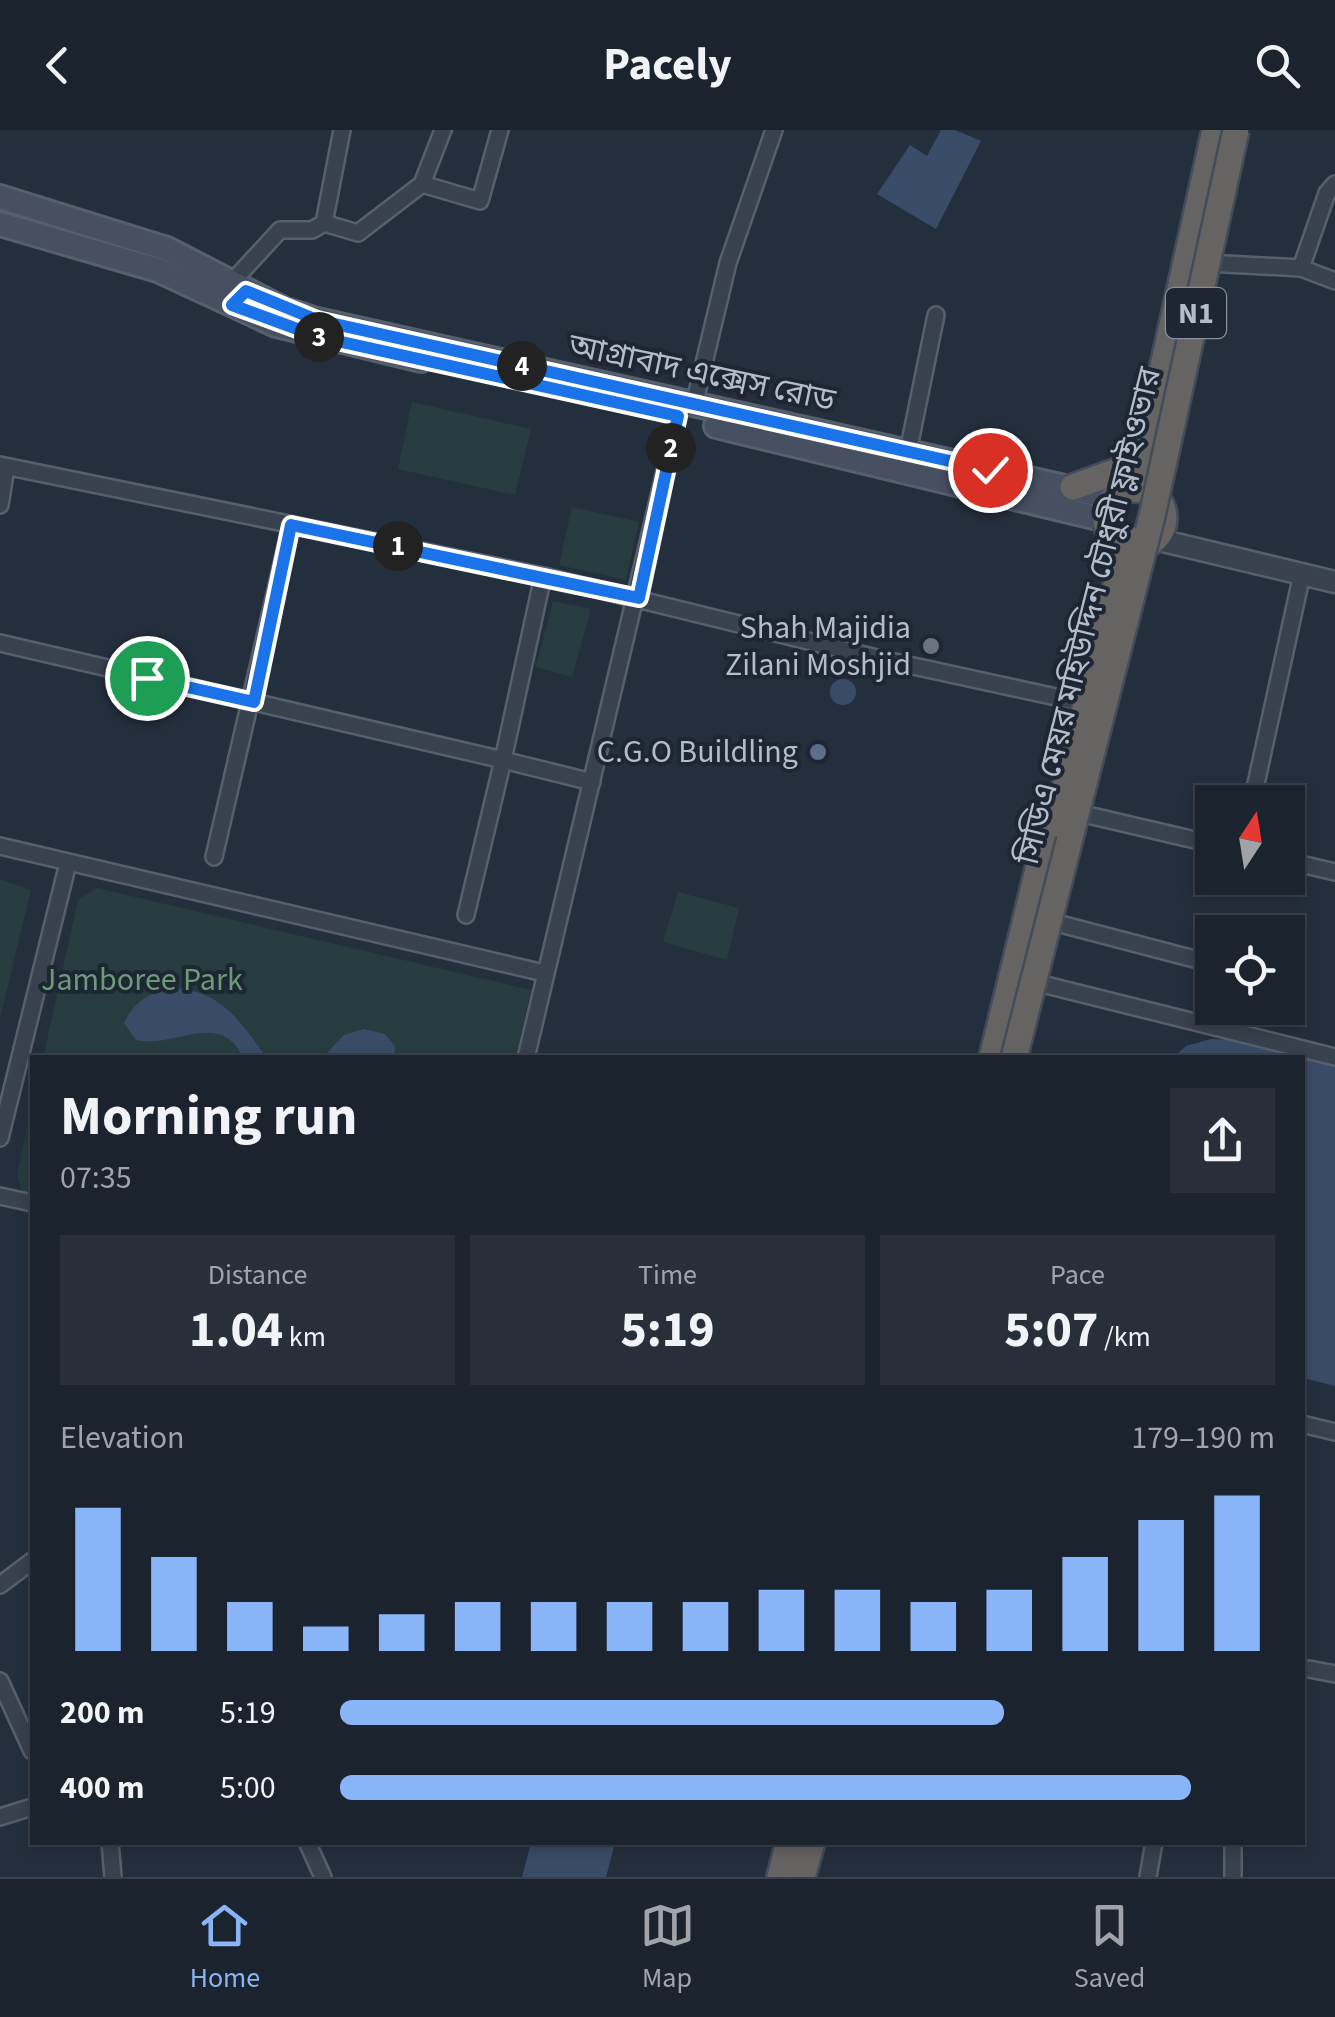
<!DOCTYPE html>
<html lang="en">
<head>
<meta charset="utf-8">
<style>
  body { margin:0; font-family:"Source Sans 3","Noto Sans Bengali",sans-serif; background:#282f3a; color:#f1f3f6; height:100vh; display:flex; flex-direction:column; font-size:38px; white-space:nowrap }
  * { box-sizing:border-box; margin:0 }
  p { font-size:32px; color:#a0a4aa }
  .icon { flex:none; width:55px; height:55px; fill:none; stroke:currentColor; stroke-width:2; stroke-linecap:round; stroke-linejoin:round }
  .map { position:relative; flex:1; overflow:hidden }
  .panel { position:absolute; left:30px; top:925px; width:1275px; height:790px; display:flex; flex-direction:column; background:#1b232e; border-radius:0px; box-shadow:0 5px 15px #0003,0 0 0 2px #39404a }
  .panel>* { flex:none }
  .needle { width:65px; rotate:12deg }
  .buttons { position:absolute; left:1195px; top:655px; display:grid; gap:20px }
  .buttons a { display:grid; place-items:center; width:110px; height:110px; border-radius:0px; background:#1b232e; box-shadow:0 5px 15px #0003,0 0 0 2px #39404a; font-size:50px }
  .pin { position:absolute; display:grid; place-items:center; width:85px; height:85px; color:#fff; margin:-42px; border:5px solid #fff; border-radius:50%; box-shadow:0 2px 10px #0007 }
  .km { position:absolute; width:50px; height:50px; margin:-25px; border-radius:50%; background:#222; color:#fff; font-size:28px; line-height:50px; text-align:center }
  .round { display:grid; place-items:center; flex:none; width:105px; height:105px; border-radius:0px; background:#282f3a }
  .summary { display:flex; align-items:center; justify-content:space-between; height:170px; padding:0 30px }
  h1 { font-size:55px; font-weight:700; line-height:75px }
  .figures { display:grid; grid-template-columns:repeat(3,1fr); gap:15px; height:170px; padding:10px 30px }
  .figures div { display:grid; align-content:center; border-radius:0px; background:#282f3a; text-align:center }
  .figures b { font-size:50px; font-weight:700 }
  .figures small { font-size:28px; font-weight:400 }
  .figures p { font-size:28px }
  .chart { height:280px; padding:20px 30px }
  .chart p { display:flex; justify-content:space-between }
  .chart svg { width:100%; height:180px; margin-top:10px; stroke:#8ab4f8; stroke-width:6 }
  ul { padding:0 30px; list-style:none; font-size:32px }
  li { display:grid; grid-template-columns:160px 120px 1fr; align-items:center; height:75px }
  li i { height:25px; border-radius:12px; background:#8ab4f8 }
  header { display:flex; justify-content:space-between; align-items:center; height:130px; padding:0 30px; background:#1b232e; font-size:45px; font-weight:700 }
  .menu { display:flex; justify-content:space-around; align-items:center; height:140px; border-top:2px solid #39404a; background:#1b232e; font-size:28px; color:#a0a4aa }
  .menu a { display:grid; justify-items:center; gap:5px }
  .menu .on { color:#8ab4f8 }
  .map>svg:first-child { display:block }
  .green { fill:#263c3f }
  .water { fill:#394c67 }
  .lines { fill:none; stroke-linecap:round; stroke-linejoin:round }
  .minor-casing { stroke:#565f6c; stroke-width:20 }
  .tertiary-casing { stroke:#565f6c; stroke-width:25 }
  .secondary-casing { stroke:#565f6c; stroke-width:28 }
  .trunk-casing { stroke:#434c59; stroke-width:30 }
  .minor { stroke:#38414e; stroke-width:15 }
  .tertiary { stroke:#38414e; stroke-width:20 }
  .secondary { stroke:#465061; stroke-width:22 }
  .trunk { stroke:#656462; stroke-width:25 }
  .trunk-bridge-casing { stroke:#434c59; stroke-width:30; stroke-linecap:butt }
  .trunk-bridge { stroke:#656462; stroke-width:25 }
  .route-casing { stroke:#fff; stroke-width:20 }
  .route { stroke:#1a73e8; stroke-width:12 }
  .worship-dot { fill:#6b7280; stroke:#1d2633; stroke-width:4 }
  .service-dot { fill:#5c6f8a; stroke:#1d2633; stroke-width:4 }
  .labels { text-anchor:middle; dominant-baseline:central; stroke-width:8; stroke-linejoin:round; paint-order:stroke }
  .shield { fill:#1d2633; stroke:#878f9c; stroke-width:2.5 }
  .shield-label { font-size:30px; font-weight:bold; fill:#b4bcc9 }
  .street-label { font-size:32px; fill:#b4bcc9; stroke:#1d2633 }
  .poi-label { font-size:32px; fill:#b4bcc9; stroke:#1d2633; text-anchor:end }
  .park-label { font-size:32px; fill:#6b9a76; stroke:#1d2633 }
</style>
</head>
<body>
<header><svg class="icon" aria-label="back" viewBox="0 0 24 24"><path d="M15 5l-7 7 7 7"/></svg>Pacely<svg class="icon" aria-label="search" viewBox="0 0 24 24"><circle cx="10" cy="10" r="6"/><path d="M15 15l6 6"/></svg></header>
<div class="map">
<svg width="1335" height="1747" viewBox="0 0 1335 1747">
  <rect width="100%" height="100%" fill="#242f3e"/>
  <!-- green -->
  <g class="green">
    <path d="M 412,272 L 531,299 L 515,365 L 398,339 Z"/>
    <path d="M 572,377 L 639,392 L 626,450 L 559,435 Z"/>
    <path d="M 553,471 L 591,479 L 572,547 L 536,537 Z"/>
    <path d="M 0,749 L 31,760 L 0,888 Z"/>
    <path d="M 97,758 L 531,860 L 516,927 L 43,928 L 78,770 Z"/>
    <path d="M 678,762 L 739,778 L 727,830 L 663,812 Z"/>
    <path d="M 32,973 L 32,1067 L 23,1065 L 17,1044 Z"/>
  </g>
  <!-- water -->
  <g class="water">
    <path d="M 941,0 L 955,0 L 981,11 L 936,99 L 877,64 L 910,15 L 927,26 Z"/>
    <circle cx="843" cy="562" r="13"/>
    <path d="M 172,858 C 221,860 240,891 266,927 L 243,927 C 219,879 175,919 136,910 L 124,893 C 133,873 150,861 172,858 Z"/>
    <path d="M 364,899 L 385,904 L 395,916 L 394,927 L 323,927 L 344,905 Z"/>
    <path d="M 1211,909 L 1238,910 L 1335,934 L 1335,1256 L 1303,1248 L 1302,928 L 1173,928 L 1186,916 Z"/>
    <path d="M 531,1713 L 531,1712 L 615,1713 L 606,1747 L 522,1747 Z"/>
  </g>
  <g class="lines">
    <defs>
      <g id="minor">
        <path d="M 422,54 L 480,71 L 500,0"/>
        <path d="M 324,93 L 358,103 L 422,54 L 443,0"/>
        <path d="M 1207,133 L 1301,138 L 1335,151"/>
        <path d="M 1301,138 L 1327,63 L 1335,54"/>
        <path d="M 232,152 L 280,100 L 312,100 L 324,93 L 342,0"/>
        <path d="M 694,275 L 728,133 L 774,0"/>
        <path d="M 908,322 L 936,185"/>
        <path d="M 0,335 L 543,446 L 881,529 L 1079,572"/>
        <path d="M 0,375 L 6,338"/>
        <path d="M 0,513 L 503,630 L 543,446"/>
        <path d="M 1252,672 L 1302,444"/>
        <path d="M 1075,682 L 1212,714"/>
        <path d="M 0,716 L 544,843"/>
        <path d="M 214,727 L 291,395"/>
        <path d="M 1288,731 L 1335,742"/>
        <path d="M 466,785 L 503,630 L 592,652"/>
        <path d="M 1049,791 L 1198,830"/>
        <path d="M 1034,852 L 1335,927"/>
        <path d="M 526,928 L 678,286"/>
        <path d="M 0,1008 L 68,733"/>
        <path d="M 0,1066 L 32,1073"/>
        <path d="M 1302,1294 L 1335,1302"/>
        <path d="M 0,1455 L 32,1431"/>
        <path d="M 1309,1539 L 1335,1544"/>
        <path d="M 0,1551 L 32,1621"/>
        <path d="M 0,1687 L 32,1677"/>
        <path d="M 110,1712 L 113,1747"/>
        <path d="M 307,1712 L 323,1747"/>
        <path d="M 1233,1712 L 1233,1747"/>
        <path d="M 1148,1747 L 1154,1712"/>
      </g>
      <path id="tertiary" d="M 1155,409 L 1335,452"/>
      <g id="secondary">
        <path d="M 0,67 L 167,119 L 283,179 L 317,190 L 1114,368"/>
        <path d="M 0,94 L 158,140 L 276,195 L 421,230"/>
        <path d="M 716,296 L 1106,390"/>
      </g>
      <g id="trunk">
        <path d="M 1073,357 L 1142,332"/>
        <circle cx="1135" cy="388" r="29"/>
        <path d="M 1136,359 L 1215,0"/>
        <path d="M 992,928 L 1055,670"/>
        <path d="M 780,1747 L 789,1712"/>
        <path d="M 802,1747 L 812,1712"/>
      </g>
    </defs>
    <!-- minor casing -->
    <use href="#minor" class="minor-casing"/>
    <!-- tertiary casing -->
    <use href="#tertiary" class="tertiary-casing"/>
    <!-- secondary casing -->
    <use href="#secondary" class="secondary-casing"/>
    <!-- trunk casing -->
    <use href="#trunk" class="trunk-casing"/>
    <!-- minor -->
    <use href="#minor" class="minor"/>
    <!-- tertiary -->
    <use href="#tertiary" class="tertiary"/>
    <!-- secondary -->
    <use href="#secondary" class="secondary"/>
    <!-- trunk -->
    <use href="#trunk" class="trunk"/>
    <defs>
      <g id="trunk-bridge">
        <path d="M 1056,694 L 1128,408"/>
        <path d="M 1014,928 L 1152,386 L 1236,0"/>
      </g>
    </defs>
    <!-- trunk-bridge casing -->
    <use href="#trunk-bridge" class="trunk-bridge-casing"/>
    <!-- trunk-bridge -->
    <use href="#trunk-bridge" class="trunk-bridge"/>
  </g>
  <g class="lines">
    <defs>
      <path id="route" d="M 147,548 L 254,572 L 291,395 L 639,468 L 678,286 L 319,207 L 232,175 L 246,161 L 317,190 L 990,340"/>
    </defs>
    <!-- route casing -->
    <use href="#route" class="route-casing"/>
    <!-- route -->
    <use href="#route" class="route"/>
  </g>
  <!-- markers -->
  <circle class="worship-dot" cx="931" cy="516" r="10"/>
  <circle class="service-dot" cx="818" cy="622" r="10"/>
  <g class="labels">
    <!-- shield labels -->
    <rect class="shield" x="1166" y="158" width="60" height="50" rx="8"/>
    <g class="shield-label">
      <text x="1196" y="183">N1</text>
    </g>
    <!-- street labels -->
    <g class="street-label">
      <text transform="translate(702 243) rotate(12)">আগ্রাবাদ এক্সেস রোড</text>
      <text transform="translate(1089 486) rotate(-76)">সিডিএ মেয়র মহিউদ্দিন চৌধুরী ফ্লাইওভার</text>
    </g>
    <!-- poi labels -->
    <g class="poi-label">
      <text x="911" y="498">Shah Majidia<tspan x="911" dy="37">Zilani Moshjid</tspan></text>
      <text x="798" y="622">C.G.O Buildling</text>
    </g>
    <!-- park labels -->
    <g class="park-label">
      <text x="142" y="850">Jamboree Park</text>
    </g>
  </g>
</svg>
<div class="buttons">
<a><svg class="needle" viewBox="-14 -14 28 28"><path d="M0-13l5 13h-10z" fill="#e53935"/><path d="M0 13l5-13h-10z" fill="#a0a4aa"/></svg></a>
<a><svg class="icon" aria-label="locate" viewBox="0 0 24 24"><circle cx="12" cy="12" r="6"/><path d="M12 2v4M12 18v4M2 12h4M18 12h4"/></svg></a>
</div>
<div class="pin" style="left:147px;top:548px;background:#1e9e55"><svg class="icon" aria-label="arrive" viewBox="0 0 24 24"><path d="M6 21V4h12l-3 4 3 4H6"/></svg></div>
<div class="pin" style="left:990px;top:340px;background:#d93025"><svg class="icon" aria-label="check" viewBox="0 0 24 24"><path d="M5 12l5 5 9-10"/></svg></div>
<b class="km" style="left:398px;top:416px">1</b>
<b class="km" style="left:671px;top:318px">2</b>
<b class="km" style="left:319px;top:207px">3</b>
<b class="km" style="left:522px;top:236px">4</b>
<section class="panel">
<div class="summary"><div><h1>Morning run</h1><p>07:35</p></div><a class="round"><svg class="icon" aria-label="share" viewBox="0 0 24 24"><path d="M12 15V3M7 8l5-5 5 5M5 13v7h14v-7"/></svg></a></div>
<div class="figures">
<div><p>Distance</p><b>1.04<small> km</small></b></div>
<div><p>Time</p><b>5:19</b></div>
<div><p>Pace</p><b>5:07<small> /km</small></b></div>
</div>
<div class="chart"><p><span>Elevation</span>179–190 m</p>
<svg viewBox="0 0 160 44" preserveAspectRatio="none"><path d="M5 44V9M15 44V21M25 44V32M35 44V38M45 44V35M55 44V32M65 44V32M75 44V32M85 44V32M95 44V29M105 44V29M115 44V32M125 44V29M135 44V21M145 44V12M155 44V6"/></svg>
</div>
<ul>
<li><b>200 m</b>5:19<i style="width:71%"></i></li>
<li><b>400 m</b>5:00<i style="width:91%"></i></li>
</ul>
</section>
</div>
<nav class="menu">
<a class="on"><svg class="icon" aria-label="home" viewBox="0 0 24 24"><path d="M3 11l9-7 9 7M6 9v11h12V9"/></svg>Home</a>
<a><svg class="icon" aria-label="map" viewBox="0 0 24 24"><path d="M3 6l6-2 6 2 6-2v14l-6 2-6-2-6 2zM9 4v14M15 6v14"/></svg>Map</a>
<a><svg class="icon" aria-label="saved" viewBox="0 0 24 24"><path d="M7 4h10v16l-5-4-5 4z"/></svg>Saved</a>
</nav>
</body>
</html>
